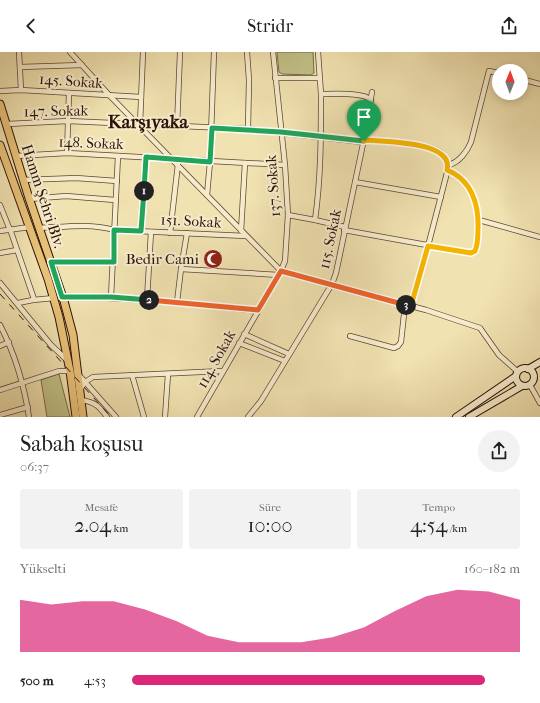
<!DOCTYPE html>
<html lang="tr">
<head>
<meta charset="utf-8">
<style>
  body { margin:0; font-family:"IM FELL French Canon",serif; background:#f2f2f2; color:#222; height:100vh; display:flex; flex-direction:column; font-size:15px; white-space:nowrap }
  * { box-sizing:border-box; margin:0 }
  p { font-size:13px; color:#767676 }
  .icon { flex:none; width:22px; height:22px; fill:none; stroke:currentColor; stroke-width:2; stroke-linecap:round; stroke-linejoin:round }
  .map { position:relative; height:365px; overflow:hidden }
  .panel { display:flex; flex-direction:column; background:#fff; flex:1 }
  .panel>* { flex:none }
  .needle { width:26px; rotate:1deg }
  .fabs { position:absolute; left:492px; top:12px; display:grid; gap:8px }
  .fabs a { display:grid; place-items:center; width:36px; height:36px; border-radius:50%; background:#fff; box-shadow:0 2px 10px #0003; font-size:20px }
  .pin { position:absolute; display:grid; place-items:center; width:34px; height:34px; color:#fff; margin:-41px -17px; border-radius:50% 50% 50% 0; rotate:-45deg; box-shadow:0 0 4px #0007 }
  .pin .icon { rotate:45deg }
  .km { position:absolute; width:20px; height:20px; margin:-10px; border-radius:50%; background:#222; color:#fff; font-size:11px; line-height:20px; text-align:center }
  .round { display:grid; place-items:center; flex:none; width:42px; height:42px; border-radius:21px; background:#f2f2f2 }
  .overview { display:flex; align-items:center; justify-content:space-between; height:68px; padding:0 20px }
  h1 { font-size:22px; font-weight:600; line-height:30px }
  .stats { display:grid; grid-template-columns:repeat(3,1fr); gap:6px; height:68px; padding:4px 20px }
  .stats div { display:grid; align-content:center; border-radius:4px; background:#f2f2f2; text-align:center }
  .stats b { font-size:20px; font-weight:600 }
  .stats small { font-size:11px; font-weight:400 }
  .stats p { font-size:11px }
  .chart { height:112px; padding:8px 20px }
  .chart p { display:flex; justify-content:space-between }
  .chart svg { width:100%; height:72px; margin-top:4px; fill:#db2777; opacity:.7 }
  ul { padding:0 20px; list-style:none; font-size:13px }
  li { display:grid; grid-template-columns:64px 48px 1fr; align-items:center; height:30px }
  li i { height:10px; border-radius:5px; background:#db2777 }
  header { display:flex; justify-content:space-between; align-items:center; height:52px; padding:0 20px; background:#fff; font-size:18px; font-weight:600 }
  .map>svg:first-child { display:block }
  .green { fill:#c1c187; stroke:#776a48 }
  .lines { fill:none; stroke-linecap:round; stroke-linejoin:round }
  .street-casing { stroke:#5e4632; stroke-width:6 }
  .secondary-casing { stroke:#2d1208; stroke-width:8 }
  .primary-casing { stroke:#2d1208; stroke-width:9 }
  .street { stroke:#f6eccc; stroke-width:4.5 }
  .secondary { stroke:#f6eccc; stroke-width:6 }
  .primary { stroke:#e8c178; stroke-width:7 }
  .rail { stroke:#2d1208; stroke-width:1; stroke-dasharray:7 7; stroke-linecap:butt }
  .split-1-casing { stroke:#fff; stroke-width:8 }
  .split-2-casing { stroke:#fff; stroke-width:8 }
  .split-3-casing { stroke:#fff; stroke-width:8 }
  .split-4-casing { stroke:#fff; stroke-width:8 }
  .split-1 { stroke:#22a559; stroke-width:5 }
  .split-2 { stroke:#22a559; stroke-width:5 }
  .split-3 { stroke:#f0652b; stroke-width:5 }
  .split-4 { stroke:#f5b400; stroke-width:5 }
  .labels { text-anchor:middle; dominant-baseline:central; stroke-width:4; stroke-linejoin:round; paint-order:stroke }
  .street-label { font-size:15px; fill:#2d1208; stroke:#f6eccc }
  .poi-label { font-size:15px; fill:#2d1208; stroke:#f6eccc; text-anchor:end }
  .district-label { font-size:19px; font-weight:bold; fill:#2d1208; stroke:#f6eccc }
</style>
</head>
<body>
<header><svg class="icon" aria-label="back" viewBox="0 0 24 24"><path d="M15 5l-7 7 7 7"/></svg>Stridr<svg class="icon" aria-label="share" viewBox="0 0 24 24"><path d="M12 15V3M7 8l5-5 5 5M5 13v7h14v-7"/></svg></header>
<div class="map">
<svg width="540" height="365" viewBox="0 0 540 365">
  <rect width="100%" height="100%" fill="#f1e2b1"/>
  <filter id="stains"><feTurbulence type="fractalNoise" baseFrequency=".005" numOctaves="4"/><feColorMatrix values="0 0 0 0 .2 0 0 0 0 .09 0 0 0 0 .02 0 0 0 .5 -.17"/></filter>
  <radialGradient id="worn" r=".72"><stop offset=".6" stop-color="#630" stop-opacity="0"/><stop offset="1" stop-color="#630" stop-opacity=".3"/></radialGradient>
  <!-- green -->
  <g class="green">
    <path d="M 277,0 L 313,0 L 314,21 L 311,23 L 282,22 L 279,20 Z"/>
    <path d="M 59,322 L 70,365 L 47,365 L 41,328 Z"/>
  </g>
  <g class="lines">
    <defs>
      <g id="street">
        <path d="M 19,0 L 21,38"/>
        <path d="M 70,0 L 110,44 L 281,219 L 426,258 L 480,276 L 499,303 L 518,320"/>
        <path d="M 247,0 L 249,28 L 248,77"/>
        <path d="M 318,0 L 321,42"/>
        <path d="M 20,15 L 82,13"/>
        <path d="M 275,26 L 319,26"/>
        <path d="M 521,27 L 540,32"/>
        <path d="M 0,39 L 21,38 L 141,45"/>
        <path d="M 7,72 L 68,69 L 248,77 L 362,90 L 366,88 C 385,90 425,90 440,100 C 444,103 447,108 449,113 L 428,194 L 411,254"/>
        <path d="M 140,73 L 143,0"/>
        <path d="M 177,75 L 180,0"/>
        <path d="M 67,101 L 69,41"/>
        <path d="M 16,104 L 67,101 L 285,113"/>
        <path d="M 449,113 C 459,110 467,100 471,90 L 489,19 L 499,21"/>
        <path d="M 23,128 L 76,126 L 117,129"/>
        <path d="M 355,130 L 441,145"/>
        <path d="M 207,143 L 210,110 L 214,0"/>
        <path d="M 29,147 L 66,144 L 115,148"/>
        <path d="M 0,153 L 10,178"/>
        <path d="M 288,163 L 315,168 C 321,126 321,84 321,42 C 332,42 364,40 371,48"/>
        <path d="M 315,168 L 345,175"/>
        <path d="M 479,168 L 540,185"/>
        <path d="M 39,176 C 64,175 90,171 114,178 L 246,184"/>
        <path d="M 10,177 L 34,247"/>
        <path d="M 344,178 L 471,201 L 474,200 C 478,194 478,185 478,178 C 479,154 472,128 447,118"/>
        <path d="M 0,179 L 30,175"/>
        <path d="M 141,179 L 146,105"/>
        <path d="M 241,179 L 245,111"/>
        <path d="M 170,181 L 178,112"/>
        <path d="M 0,201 L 17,198"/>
        <path d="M 51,210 L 114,210"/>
        <path d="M 181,217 L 279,223"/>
        <path d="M 0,231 L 51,293 L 67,308"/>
        <path d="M 63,245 C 129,245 192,252 258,259"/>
        <path d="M 111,245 L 118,104"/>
        <path d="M 147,247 L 151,180"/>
        <path d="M 177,250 L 181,217 L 187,181"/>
        <path d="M 18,251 L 33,248 L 54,246"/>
        <path d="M 0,273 C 15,302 24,332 29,365"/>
        <path d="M 244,282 L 289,302"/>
        <path d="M 350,284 L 394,296 L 398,294 L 401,290 L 405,253"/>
        <path d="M 239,291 L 285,309"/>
        <path d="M 0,294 L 9,290"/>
        <path d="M 78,322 L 116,365"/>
        <path d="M 132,323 L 144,365"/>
        <path d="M 530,333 L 540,351"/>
        <path d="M 0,338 L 59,319 L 70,319"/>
        <path d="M 80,338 L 85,330 L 93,325 L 222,319"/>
        <path d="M 81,348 C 95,350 99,354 107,365"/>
        <path d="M 0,363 L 28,355"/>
        <path d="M 165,365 L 168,322"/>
        <path d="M 197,365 L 279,223 L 285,209 L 288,163 L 285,113 L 273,0"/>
        <path d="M 248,365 L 261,349 L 332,232 L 336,221 L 363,92 L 372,40"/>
      </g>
      <g id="secondary">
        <circle cx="525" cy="325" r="9"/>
        <path d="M 528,317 L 540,310"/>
        <path d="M 456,365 L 516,324"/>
        <path d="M 469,365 L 522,334"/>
      </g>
      <g id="primary">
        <path d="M 0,52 L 28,143 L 64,249 L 73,283 L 83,365"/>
        <path d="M 0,93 L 48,227 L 59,265 L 70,319 L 76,365"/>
      </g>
    </defs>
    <!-- street casing -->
    <use href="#street" class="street-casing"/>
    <!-- secondary casing -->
    <use href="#secondary" class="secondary-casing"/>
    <!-- primary casing -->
    <use href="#primary" class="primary-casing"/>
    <!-- street -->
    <use href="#street" class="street"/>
    <!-- secondary -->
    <use href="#secondary" class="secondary"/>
    <!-- primary -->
    <use href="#primary" class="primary"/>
    <!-- rail -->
    <path class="rail" d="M 0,242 L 111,365"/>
  </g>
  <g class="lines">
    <defs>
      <path id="split-1" d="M 144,139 L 146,105 L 210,110 L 212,76 L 281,80 L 364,89"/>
      <path id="split-2" d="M 144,139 L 141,179 L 114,178 L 114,210 L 51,210 L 62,245 L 111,245 L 149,248"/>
      <path id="split-3" d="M 149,248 L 258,258 L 281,219 L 406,253"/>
      <path id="split-4" d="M 364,89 L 366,88 C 385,90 454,89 447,118 C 472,128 479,153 478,177 C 478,184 478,192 475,199 L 471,201 L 428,194 L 411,254 L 406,253"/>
    </defs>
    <!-- split-1 casing -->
    <use href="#split-1" class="split-1-casing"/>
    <!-- split-2 casing -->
    <use href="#split-2" class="split-2-casing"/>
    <!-- split-3 casing -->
    <use href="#split-3" class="split-3-casing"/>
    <!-- split-4 casing -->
    <use href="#split-4" class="split-4-casing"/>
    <!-- split-1 -->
    <use href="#split-1" class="split-1"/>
    <!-- split-2 -->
    <use href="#split-2" class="split-2"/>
    <!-- split-3 -->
    <use href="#split-3" class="split-3"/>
    <!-- split-4 -->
    <use href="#split-4" class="split-4"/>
  </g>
  <!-- icons -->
  <defs>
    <symbol id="mosque-disc" viewBox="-11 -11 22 22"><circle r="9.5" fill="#8f2418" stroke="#f6eccc"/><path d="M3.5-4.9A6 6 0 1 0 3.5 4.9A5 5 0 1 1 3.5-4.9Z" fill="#fff"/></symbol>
  </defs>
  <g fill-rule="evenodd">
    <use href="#mosque-disc" x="202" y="196" width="22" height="22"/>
  </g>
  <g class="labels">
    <!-- street labels -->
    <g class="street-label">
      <text transform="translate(71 29) rotate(4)">145. Sokak</text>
      <text transform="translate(56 59) rotate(-1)">147. Sokak</text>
      <text transform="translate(91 91) rotate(2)">148. Sokak</text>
      <text transform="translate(273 134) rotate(-94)">137. Sokak</text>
      <text transform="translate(43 144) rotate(72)">Hamm Şehri Blv.</text>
      <text transform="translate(191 169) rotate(3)">151. Sokak</text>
      <text transform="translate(330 187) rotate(-78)">115. Sokak</text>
      <text transform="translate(216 307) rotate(-61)">114. Sokak</text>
    </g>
    <!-- poi labels -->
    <g class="poi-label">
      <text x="199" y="207">Bedir Cami</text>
    </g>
    <!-- district labels -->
    <g class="district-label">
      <text x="148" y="70">Karşıyaka</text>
    </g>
  </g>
  <rect width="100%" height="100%" filter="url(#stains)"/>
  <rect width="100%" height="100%" fill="url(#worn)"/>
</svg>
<div class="fabs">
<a><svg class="needle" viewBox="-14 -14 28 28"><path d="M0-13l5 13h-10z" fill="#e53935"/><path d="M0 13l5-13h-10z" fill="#767676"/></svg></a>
</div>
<div class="pin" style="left:364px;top:89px;background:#1e9e55"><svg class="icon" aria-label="arrive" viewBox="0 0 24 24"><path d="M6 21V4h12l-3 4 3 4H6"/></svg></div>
<b class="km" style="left:144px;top:139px">1</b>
<b class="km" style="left:149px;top:248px">2</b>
<b class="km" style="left:406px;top:253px">3</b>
</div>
<section class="panel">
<div class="overview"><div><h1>Sabah koşusu</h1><p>06:37</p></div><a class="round"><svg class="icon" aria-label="share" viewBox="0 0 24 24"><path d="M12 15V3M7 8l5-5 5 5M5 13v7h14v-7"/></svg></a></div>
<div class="stats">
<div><p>Mesafe</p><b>2.04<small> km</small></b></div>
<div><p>Süre</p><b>10:00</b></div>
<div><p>Tempo</p><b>4:54<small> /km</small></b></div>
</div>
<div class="chart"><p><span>Yükselti</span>160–182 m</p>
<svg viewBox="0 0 160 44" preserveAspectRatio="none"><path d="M0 44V12L10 15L20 13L30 13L40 18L50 25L60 34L70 38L80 38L90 38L100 35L110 29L120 19L130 10L140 6L150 7L160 12V44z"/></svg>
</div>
<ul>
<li><b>500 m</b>4:53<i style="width:91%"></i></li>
</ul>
</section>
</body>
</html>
